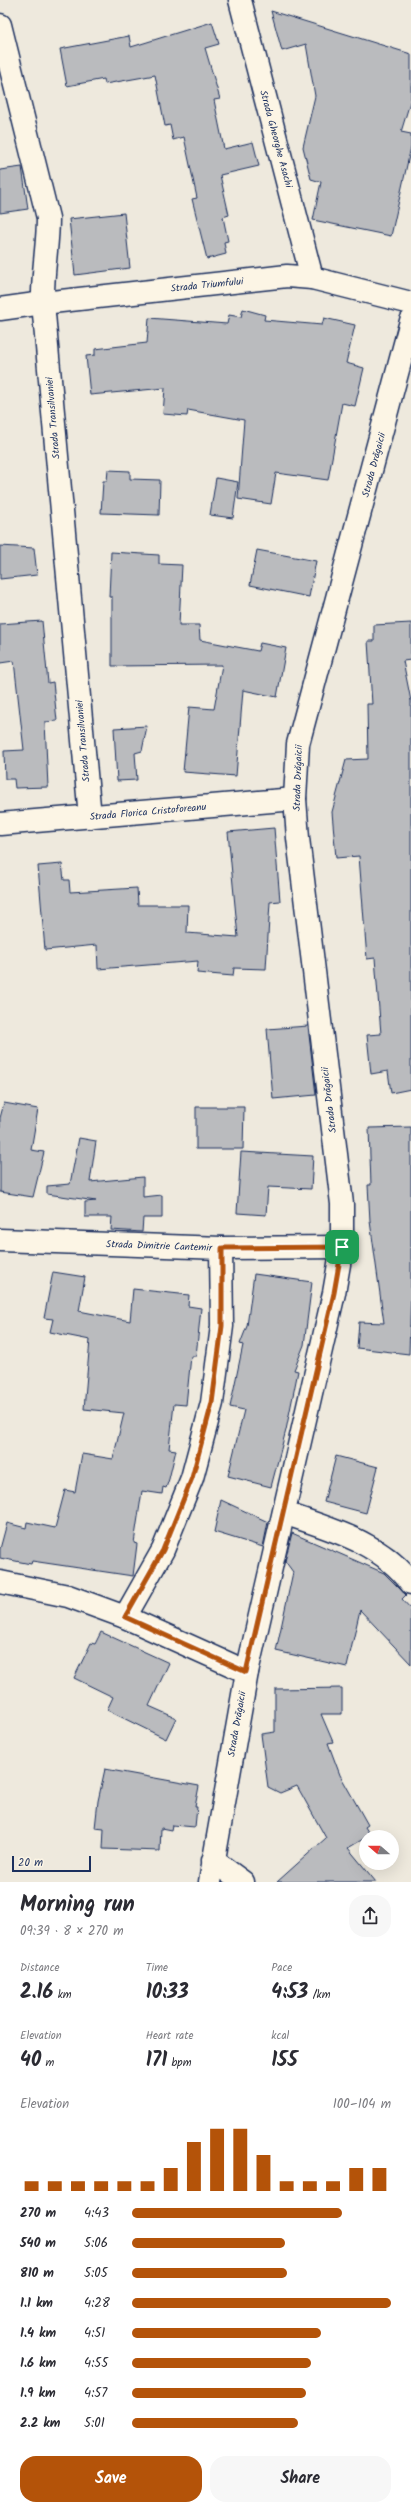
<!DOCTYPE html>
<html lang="en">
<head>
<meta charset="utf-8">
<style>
  body { margin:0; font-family:Kalam,sans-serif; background:#f7f7f7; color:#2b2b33; height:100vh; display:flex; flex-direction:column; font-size:15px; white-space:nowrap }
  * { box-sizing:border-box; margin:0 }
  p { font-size:13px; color:#7c7c81 }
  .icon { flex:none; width:22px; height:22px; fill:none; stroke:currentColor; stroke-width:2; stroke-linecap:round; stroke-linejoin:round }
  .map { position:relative; height:1882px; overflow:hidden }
  .panel { display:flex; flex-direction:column; background:#fff; flex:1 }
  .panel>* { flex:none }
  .needle { width:26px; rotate:290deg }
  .tools { position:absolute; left:359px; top:1830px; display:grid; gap:8px }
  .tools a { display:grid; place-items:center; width:40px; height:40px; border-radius:50%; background:#fff; box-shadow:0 4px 16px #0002; font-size:20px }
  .scale { position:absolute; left:12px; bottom:10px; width:79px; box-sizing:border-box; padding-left:4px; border:2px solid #1b2f5e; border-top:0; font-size:11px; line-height:14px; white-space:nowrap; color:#1b2f5e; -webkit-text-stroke:3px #fcf5e5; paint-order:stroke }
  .pin { position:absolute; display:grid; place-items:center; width:34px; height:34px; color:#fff; margin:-17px; border-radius:8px; box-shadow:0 2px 6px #0006 }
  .round { display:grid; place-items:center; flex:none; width:42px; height:42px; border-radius:16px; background:#f7f7f7 }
  .headline { display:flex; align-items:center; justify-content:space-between; height:68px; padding:0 20px }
  h1 { font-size:22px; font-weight:600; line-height:30px }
  .stats { display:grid; grid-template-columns:repeat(3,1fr); gap:6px; height:68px; padding:4px 20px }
  .stats div { display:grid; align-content:center }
  .stats b { font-size:20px; font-weight:600 }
  .stats small { font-size:11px; font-weight:400 }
  .stats p { font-size:11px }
  .chart { height:112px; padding:8px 20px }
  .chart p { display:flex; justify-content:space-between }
  .chart svg { width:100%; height:72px; margin-top:4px; stroke:#b45309; stroke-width:6 }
  .cta { display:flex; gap:8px; margin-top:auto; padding:8px 20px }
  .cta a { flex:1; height:46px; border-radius:16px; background:#b45309; color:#fff; font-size:16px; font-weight:600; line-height:46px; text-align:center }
  .cta a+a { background:#f7f7f7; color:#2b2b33 }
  ul { padding:0 20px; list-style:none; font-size:13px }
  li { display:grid; grid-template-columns:64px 48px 1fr; align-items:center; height:30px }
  li i { height:10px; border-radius:5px; background:#b45309 }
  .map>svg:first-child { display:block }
  .building { fill:#babbbe; stroke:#1b2f5e }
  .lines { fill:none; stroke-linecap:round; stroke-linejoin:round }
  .minor-casing { stroke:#1b2f5e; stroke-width:25 }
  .minor { stroke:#fcf5e5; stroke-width:22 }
  .route-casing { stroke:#fff; stroke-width:8 }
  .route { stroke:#b45309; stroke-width:5 }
  .labels { text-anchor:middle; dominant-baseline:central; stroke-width:3; stroke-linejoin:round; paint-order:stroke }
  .street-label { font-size:10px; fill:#1b2f5e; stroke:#fcf5e5 }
</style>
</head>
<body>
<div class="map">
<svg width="411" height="1882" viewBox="0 0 411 1882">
  <rect width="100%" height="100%" fill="#eee9dd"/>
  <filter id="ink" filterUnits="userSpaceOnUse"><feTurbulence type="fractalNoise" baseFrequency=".025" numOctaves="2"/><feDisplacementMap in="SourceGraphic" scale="8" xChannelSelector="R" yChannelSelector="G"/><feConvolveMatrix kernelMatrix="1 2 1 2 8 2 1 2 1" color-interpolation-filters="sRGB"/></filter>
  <g filter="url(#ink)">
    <!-- building -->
    <g class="building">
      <path d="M 271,11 L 411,54 L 411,99 L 401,132 L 411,134 L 411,147 L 391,236 L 313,220 L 321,182 L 311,179 L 303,147 L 315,96 L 306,44 L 282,51 Z"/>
      <path d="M 212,22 L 219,44 L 205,48 L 220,99 L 214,100 L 224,149 L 253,142 L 259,166 L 220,175 L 229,215 L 223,217 L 228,241 L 224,242 L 226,254 L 207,259 L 192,199 L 197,198 L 184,137 L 173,140 L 170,125 L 165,126 L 155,75 L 105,84 L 104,79 L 67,86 L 60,49 L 129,36 L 131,47 Z"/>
      <path d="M 22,167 L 28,209 L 0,213 L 0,170 Z"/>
      <path d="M 124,213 L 130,268 L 75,275 L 69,219 Z"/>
      <path d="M 243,309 L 265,315 L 264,320 L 322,325 L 324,318 L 355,325 L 346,363 L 364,368 L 355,406 L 342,403 L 328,480 L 276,473 L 271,504 L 238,499 L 244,420 L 188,410 L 187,416 L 163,414 L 165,388 L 90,395 L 86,356 L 95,355 L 95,349 L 147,343 L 149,318 L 227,324 L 229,315 L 241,317 Z"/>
      <path d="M 108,470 L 130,471 L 130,479 L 160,480 L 159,515 L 101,513 L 103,481 L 107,481 Z"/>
      <path d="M 216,478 L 238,482 L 233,518 L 210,515 Z"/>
      <path d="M 0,546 L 34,548 L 37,575 L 0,579 Z"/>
      <path d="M 257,550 L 316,561 L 309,597 L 250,585 Z"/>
      <path d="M 111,552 L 159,555 L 159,564 L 182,565 L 179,625 L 199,625 L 200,640 L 258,651 L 260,643 L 286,648 L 277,697 L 243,690 L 236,776 L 183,772 L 189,707 L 214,709 L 222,665 L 112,666 L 112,597 L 109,597 Z"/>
      <path d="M 42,621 L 48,683 L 53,682 L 57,721 L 45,722 L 48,787 L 15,788 L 14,779 L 5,779 L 4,751 L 24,750 L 14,661 L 0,663 L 0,624 Z"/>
      <path d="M 411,623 L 411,660 L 403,661 L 411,701 L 411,1089 L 391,1093 L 388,1071 L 371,1074 L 367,1035 L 381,1034 L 375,958 L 367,959 L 359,856 L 336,858 L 332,812 L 346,760 L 368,759 L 367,704 L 372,704 L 368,641 L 374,641 L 374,625 Z"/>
      <path d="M 147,726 L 142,751 L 135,753 L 137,780 L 117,781 L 114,728 Z"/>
      <path d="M 274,828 L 280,901 L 270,902 L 266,969 L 234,968 L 233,976 L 197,973 L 198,961 L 98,969 L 97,945 L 45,950 L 38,866 L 62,864 L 64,880 L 69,880 L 70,892 L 137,888 L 138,905 L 188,905 L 187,933 L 238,937 L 228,832 Z"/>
      <path d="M 308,1026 L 316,1095 L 273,1099 L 267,1029 Z"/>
      <path d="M 4,1103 L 38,1109 L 31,1150 L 44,1152 L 33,1197 L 0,1192 L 0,1118 Z"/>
      <path d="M 196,1107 L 244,1107 L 243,1149 L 196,1149 Z"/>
      <path d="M 411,1127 L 411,1289 L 409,1354 L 357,1348 L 359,1322 L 384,1323 L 370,1221 L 368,1185 L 371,1185 L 369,1128 Z"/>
      <path d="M 79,1138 L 96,1141 L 90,1182 L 143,1177 L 143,1197 L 162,1195 L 162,1218 L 143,1218 L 142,1232 L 111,1230 L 112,1217 L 85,1217 L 85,1202 L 96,1201 L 47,1194 L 47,1186 L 70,1184 Z"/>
      <path d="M 241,1152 L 313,1156 L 311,1189 L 268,1187 L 266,1215 L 237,1213 Z"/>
      <path d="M 53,1272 L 85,1277 L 79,1311 L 130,1321 L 133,1289 L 189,1295 L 188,1306 L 201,1308 L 196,1356 L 191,1356 L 186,1405 L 174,1404 L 169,1449 L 176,1450 L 169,1479 L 166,1488 L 163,1487 L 162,1494 L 142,1491 L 134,1543 L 137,1544 L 133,1576 L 32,1561 L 31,1564 L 0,1558 L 0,1549 L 7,1523 L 26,1528 L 27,1522 L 55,1528 L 65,1490 L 75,1492 L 82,1454 L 113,1459 L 124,1413 L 84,1409 L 90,1340 L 50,1332 L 53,1319 L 44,1318 Z"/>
      <path d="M 254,1274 L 312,1282 L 304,1345 L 294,1370 L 298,1371 L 286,1430 L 271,1487 L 228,1476 L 244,1410 L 230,1407 L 243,1345 L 240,1344 L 247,1326 Z"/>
      <path d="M 336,1456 L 378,1467 L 366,1513 L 324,1502 Z"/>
      <path d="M 221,1500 L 268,1522 L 263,1547 L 214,1532 Z"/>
      <path d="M 292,1533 L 384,1573 L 406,1595 L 402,1599 L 411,1609 L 411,1664 L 360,1610 L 347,1667 L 276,1651 L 293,1572 L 285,1561 Z"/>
      <path d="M 101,1632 L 169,1663 L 149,1706 L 176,1718 L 166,1739 L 107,1710 L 113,1697 L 74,1678 L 91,1643 L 95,1644 Z"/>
      <path d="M 342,1688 L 342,1714 L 321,1714 L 333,1742 L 328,1743 L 340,1775 L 368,1825 L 365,1827 L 370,1835 L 348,1848 L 376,1882 L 277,1882 L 326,1838 L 297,1786 L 280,1793 L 268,1787 L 261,1734 L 275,1732 L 275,1689 Z"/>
      <path d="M 105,1769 L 199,1786 L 195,1807 L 197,1807 L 195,1827 L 172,1825 L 171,1830 L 161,1828 L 160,1851 L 103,1849 L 104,1829 L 95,1828 L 98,1801 Z"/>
    </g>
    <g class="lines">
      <defs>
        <g id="minor">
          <path d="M 240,0 L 312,278"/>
          <path d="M 0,25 L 48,218 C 48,246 42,274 43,303 L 90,817"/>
          <path d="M 0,309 L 43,303 L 287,276 L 312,278 L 411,303"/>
          <path d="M 0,824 L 295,799"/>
          <path d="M 0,1240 L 221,1248 L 342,1247"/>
          <path d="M 284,1513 C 330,1529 381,1542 411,1583"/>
          <path d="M 0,1582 L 68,1596 L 125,1617 L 247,1672"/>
          <path d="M 125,1617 L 163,1550 L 192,1478 L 212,1403 L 222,1326 L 221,1248"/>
          <path d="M 213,1860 L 243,1882"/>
          <path d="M 210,1882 L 247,1672 L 334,1293 L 342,1247 L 342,1204 L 298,838 L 295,799 L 298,744 L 411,321"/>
        </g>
      </defs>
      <!-- minor casing -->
      <use href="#minor" class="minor-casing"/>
      <!-- minor -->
      <use href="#minor" class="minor"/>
    </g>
  </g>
  <g class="lines" filter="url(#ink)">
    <defs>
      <path id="route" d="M 342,1247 L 334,1293 L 246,1672 L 125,1617 L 163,1550 L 192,1478 L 212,1403 L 222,1326 L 222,1248 Z"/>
    </defs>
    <!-- route casing -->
    <use href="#route" class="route-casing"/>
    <!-- route -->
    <use href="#route" class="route"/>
  </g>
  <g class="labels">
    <!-- street labels -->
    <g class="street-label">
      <text transform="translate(276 139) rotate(75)">Strada Gheorghe Asachi</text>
      <text transform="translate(207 285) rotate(-6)">Strada Triumfului</text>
      <text transform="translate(53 418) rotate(-95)">Strada Transilvaniei</text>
      <text transform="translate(374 465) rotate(-75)">Strada Drăgaicii</text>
      <text transform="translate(83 741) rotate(-95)">Strada Transilvaniei</text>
      <text transform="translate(298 778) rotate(-88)">Strada Drăgaicii</text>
      <text transform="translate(148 812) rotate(-5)">Strada Florica Cristoforeanu</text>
      <text transform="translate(329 1100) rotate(-97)">Strada Drăgaicii</text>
      <text transform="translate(159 1246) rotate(2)">Strada Dimitrie Cantemir</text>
      <text transform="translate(237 1724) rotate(-80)">Strada Drăgaicii</text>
    </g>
  </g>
</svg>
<div class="tools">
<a><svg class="needle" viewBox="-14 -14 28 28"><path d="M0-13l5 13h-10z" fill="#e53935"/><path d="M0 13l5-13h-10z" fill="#7c7c81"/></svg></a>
</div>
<div class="scale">20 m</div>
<div class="pin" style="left:342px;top:1247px;background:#1e9e55"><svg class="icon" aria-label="arrive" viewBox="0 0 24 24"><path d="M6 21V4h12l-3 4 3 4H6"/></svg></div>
</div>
<section class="panel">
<div class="headline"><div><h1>Morning run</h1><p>09:39 · 8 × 270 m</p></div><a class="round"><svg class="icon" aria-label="share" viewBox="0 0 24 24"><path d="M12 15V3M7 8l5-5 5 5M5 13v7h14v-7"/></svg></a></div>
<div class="stats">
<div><p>Distance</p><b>2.16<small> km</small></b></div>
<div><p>Time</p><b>10:33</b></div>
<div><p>Pace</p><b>4:53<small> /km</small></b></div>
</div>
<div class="stats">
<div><p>Elevation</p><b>40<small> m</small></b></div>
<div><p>Heart rate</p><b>171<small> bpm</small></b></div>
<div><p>kcal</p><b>155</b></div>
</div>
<div class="chart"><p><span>Elevation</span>100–104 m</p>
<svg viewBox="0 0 160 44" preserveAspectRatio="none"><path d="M5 44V38M15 44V38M25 44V38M35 44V38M45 44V38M55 44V38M65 44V30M75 44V14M85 44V6M95 44V6M105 44V22M115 44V38M125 44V38M135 44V38M145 44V30M155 44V30"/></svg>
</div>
<ul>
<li><b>270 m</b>4:43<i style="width:81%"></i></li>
<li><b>540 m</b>5:06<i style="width:59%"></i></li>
<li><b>810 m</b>5:05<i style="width:60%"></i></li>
<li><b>1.1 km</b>4:28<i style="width:100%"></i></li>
<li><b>1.4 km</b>4:51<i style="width:73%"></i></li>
<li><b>1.6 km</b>4:55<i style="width:69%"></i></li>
<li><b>1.9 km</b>4:57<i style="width:67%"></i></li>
<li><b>2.2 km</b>5:01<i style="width:64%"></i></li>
</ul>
<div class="cta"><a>Save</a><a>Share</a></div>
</section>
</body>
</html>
